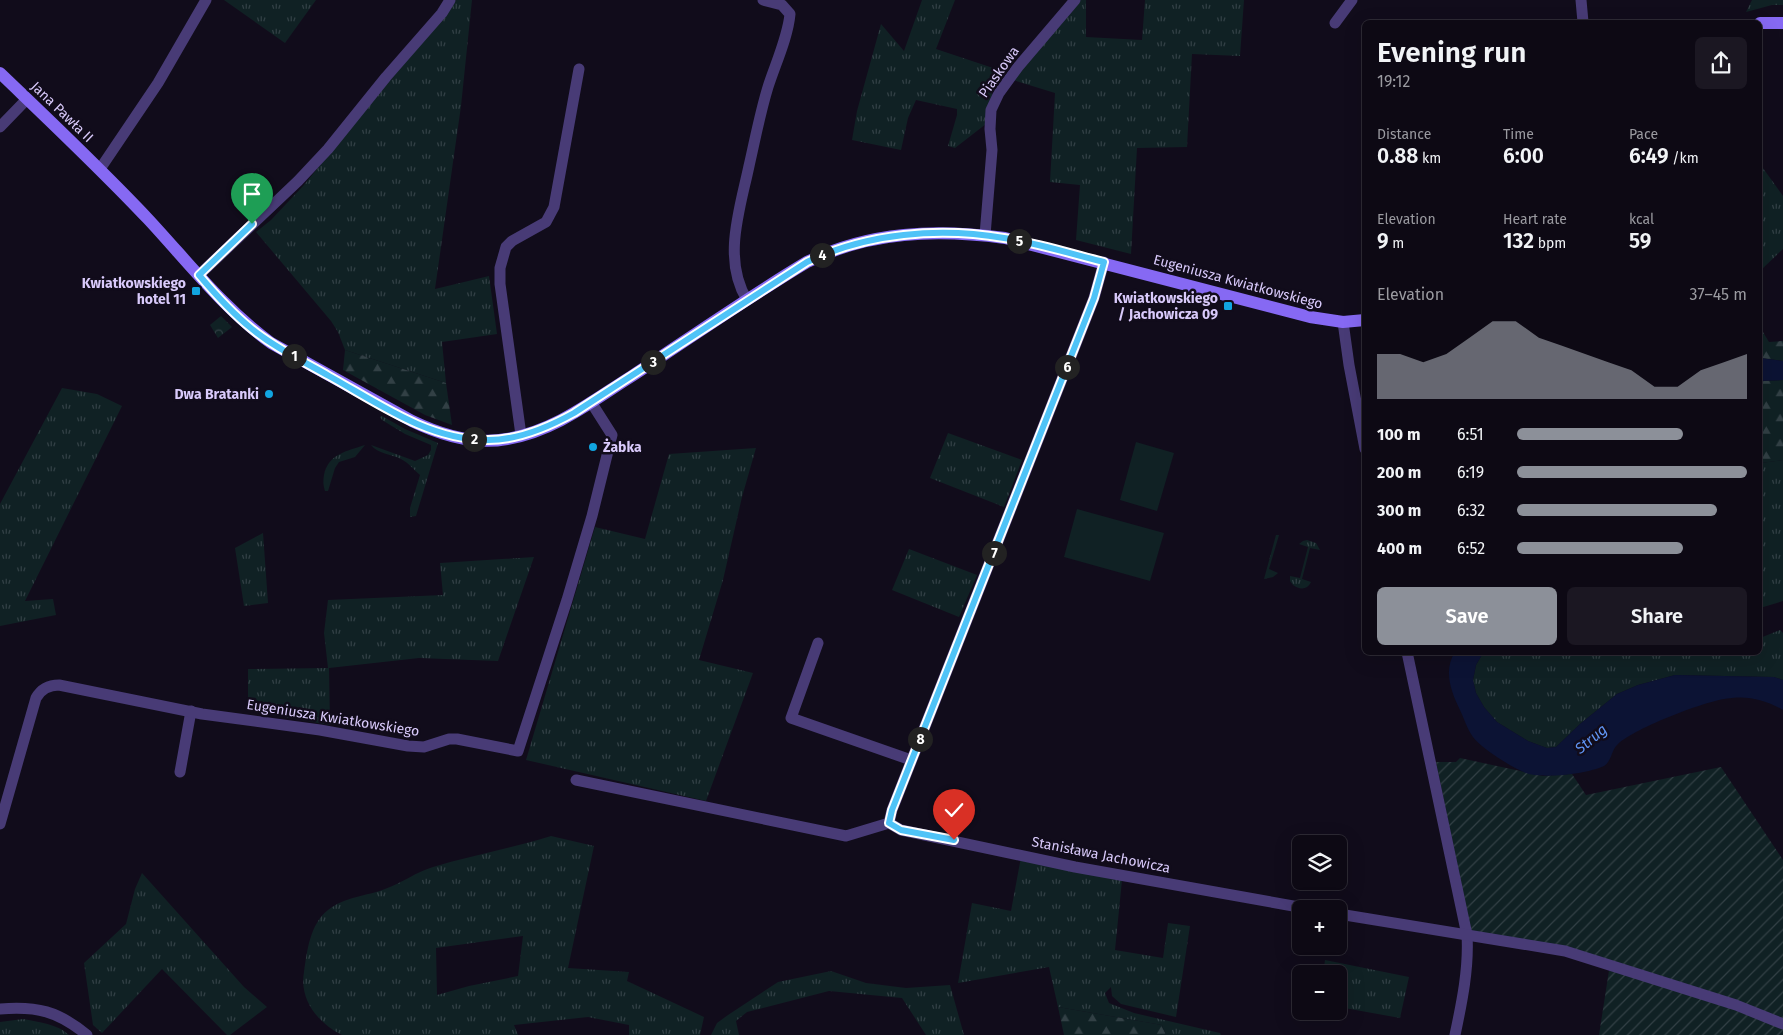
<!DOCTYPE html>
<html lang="en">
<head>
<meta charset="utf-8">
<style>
  body { margin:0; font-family:"Fira Sans",sans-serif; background:#1b1722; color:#f1f3f6; height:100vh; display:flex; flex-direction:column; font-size:19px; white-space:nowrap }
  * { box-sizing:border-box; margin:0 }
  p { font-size:16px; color:#9a9aa0 }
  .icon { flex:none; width:28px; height:28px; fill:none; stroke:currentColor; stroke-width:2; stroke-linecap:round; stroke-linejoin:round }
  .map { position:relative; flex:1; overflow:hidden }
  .panel { position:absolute; left:1362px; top:20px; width:400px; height:635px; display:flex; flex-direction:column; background:#0d0914; border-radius:8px; box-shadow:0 5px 20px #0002,0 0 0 1px #2d2a34 }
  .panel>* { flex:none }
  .tools { position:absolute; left:1292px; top:835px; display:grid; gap:10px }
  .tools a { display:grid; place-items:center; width:55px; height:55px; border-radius:8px; background:#0d0914; box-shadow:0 5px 20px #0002,0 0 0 1px #2d2a34; font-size:25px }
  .pin { position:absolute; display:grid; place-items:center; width:42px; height:42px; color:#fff; margin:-51px -21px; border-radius:50% 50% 50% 0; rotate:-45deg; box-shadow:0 0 5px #0007 }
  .pin .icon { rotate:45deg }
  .km { position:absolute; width:25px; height:25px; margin:-12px; border-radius:50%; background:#222; color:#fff; font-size:14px; line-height:25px; text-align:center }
  .round { display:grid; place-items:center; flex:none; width:52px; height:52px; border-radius:8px; background:#1b1722 }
  .headline { display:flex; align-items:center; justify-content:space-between; height:85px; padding:0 15px }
  h1 { font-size:28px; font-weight:600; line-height:38px }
  .metrics { display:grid; grid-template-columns:repeat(3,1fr); gap:8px; height:85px; padding:5px 15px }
  .metrics div { display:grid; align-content:center }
  .metrics b { font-size:21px; font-weight:600 }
  .metrics small { font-size:14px; font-weight:400 }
  .metrics p { font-size:14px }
  .chart { height:140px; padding:10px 15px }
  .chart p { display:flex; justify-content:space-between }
  .chart svg { width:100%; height:90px; margin-top:5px; fill:#8c9099; opacity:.7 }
  .action { display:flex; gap:10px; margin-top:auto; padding:10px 15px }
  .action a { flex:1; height:58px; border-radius:8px; background:#8c9099; color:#fff; font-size:20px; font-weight:600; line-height:58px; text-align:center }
  .action a+a { background:#1b1722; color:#f1f3f6 }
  ul { padding:0 15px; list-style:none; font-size:16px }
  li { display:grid; grid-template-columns:80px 60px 1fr; align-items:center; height:38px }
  li i { height:12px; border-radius:6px; background:#8c9099 }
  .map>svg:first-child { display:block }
  .grass { fill:url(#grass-tufts); fill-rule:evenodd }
  .forest { fill:url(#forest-firs) }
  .park { fill:url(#park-crowns) }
  .garden { fill:url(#garden-furrows) }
  .pitch { fill:#102124 }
  .water { fill:#0c1334 }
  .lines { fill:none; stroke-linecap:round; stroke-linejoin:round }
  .street { stroke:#483b76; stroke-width:11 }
  .secondary { stroke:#8669f3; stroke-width:12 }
  .route-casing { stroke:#fff; stroke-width:10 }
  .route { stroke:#4fc3f7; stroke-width:6 }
  .poi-dot { fill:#11a5e0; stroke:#110c1b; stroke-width:2 }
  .labels { text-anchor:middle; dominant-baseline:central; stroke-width:5; stroke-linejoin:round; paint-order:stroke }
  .street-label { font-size:14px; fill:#d9cafb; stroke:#110c1b }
  .poi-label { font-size:14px; font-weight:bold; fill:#d9cafb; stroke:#110c1b; text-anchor:end }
  .water-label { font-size:15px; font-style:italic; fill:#6094f3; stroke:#110c1b }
</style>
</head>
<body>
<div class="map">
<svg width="1783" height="1035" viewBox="0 0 1783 1035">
  <defs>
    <pattern id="grass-tufts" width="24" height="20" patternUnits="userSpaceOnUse" patternTransform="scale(1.25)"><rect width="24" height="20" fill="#102124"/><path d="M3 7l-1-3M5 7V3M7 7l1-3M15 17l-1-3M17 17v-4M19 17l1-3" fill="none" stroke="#324045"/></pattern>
    <pattern id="forest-firs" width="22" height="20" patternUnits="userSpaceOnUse" patternTransform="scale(1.25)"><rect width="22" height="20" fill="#102124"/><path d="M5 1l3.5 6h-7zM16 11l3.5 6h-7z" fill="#324045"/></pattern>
    <pattern id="park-crowns" width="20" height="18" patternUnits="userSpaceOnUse" patternTransform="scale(1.25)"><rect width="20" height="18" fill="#102124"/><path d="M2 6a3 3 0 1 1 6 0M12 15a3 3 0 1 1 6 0" fill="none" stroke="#324045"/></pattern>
    <pattern id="garden-furrows" width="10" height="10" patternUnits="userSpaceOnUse" patternTransform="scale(1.25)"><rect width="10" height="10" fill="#102124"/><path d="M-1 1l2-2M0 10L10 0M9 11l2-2" fill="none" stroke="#324045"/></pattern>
  </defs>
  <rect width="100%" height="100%" fill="#110c1b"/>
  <!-- grass -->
  <g class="grass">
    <path d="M 224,0 L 316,0 L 285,43 Z"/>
    <path d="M 456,0 L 472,0 L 461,106 L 435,289 L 489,276 L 497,334 L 442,342 L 446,383 L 345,350 L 338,332 L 331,321 L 256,232 L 271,220 L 303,186 Z"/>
    <path d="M 922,0 L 955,0 L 936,49 L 1005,72 L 993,90 L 986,124 L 955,148 L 948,146 L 957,115 L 957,109 L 916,100 L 908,118 L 901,150 L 852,140 L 857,111 L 881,24 L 904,51 Z"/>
    <path d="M 1080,0 L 1086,0 L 1086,37 L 1142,40 L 1145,0 L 1244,0 L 1240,56 L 1192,54 L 1187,147 L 1137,148 L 1131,254 L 1076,240 L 1080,185 L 1050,182 L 1055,93 L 1013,80 Z"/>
    <path d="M 1752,0 L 1783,0 L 1783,5 L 1772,5 L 1746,12 Z"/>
    <path d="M 1760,164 L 1783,196 L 1783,249 L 1760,271 Z"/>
    <path d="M 62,388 L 97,394 L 122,406 L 25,601 L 53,599 L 56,615 L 0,626 L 0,504 Z"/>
    <path d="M 382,416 L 405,429 L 438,443 L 416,516 L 410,517 L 410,508 L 420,475 C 414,470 409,463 401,459 C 391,454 378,454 371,445 L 415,461 L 428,455 L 431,450 L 431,445 L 405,434 L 382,420 L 380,417 Z"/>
    <path d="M 948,433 L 1022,460 L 1004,507 L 930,478 Z"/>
    <path d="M 365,445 L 355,457 L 339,462 L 335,468 L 328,491 L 325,491 C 323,485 323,481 324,475 C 328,454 347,451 365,445 Z"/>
    <path d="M 756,448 L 742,497 L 723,580 L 699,660 L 753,673 L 706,801 L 526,760 L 595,527 L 645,539 L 669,454 Z"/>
    <path d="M 1783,460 L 1783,601 L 1760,608 L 1760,463 Z"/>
    <path d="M 263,533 L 268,603 L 244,606 L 235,548 Z"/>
    <path d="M 1276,535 L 1279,535 L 1269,569 L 1278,573 L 1273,577 L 1264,579 Z"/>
    <path d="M 1307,540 L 1316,543 L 1320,550 L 1310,548 L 1302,579 L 1311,582 C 1307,590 1300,590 1293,585 L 1290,581 L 1290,576 L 1300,578 L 1308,547 L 1299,544 L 1303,541 Z"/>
    <path d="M 909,549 L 977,575 L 959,617 L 892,590 Z"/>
    <path d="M 534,557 L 498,661 L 419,658 L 329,668 L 330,725 L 248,711 L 248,669 L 328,668 L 324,633 L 328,600 L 443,595 L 440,563 Z"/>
    <path d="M 1780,630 L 1783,633 L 1783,680 L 1774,677 L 1675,675 L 1638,685 L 1617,694 L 1580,724 L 1556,747 L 1547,748 L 1528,741 L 1497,722 L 1484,707 L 1476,693 L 1473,680 L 1476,665 L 1483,653 L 1760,652 L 1760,638 Z"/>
    <path d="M 551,836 L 594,846 L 568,968 L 629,972 L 627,981 L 704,1017 L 700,1035 L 629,1035 L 629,1025 L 588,1017 L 514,1025 L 518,1035 L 342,1035 C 318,1023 299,1000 304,972 C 307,951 310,924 328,910 C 344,897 367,896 385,889 C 402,883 416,872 433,867 C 472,855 512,848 551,836 ZM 523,936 L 518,976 L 469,986 L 437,995 L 436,948 Z"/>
    <path d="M 1021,857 L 1122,880 L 1115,950 L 1163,958 L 1168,923 L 1190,926 L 1176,1017 L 1121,1004 L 1112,996 L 1111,987 L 1105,993 L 1109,1003 L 1134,1013 L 1220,1033 L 1221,1035 L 1166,1035 L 1162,1025 L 1058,1007 L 1049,967 L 958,983 L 972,903 L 1011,911 Z"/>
    <path d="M 142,873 L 244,987 L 267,1007 L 230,1035 L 227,1035 L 162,969 L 102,1033 L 93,1025 L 84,963 L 126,924 L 135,889 Z"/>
    <path d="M 1325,960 L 1409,977 L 1400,1018 L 1339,1007 L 1339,974 L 1323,974 Z"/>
    <path d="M 831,971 L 866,983 L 906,988 L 950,985 L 964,1035 L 926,1035 L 902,998 L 829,991 L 747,1012 L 736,1021 L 739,1035 L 711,1035 L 717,1023 L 728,1015 L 778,982 Z"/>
    <path d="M 23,1019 C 38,1022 58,1024 69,1035 L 0,1035 L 0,1022 Z"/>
  </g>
  <!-- forest -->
  <g class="forest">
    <path d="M 1760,327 L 1769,342 L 1783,341 L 1783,361 L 1760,358 Z"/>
    <path d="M 345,350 L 446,383 L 452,425 L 425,415 L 343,370 Z"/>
    <path d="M 1783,380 L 1783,460 L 1760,463 L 1760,381 Z"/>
    <path d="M 1058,1007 L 1162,1025 L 1166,1035 L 1064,1035 Z"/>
  </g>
  <!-- park -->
  <path class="park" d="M 221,316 L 232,327 L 218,338 L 210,325 Z"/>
  <!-- garden -->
  <path class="garden" d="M 1460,758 L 1543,776 L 1572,774 L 1586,795 L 1721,767 L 1783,860 L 1783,1035 L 1599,1035 L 1610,964 L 1471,932 L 1436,762 L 1456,762 Z"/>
  <!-- pitch -->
  <g class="pitch">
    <path d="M 1136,442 L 1174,453 L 1157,511 L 1120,500 Z"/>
    <path d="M 1077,509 L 1164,533 L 1150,581 L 1064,557 Z"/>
  </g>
  <!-- water -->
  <g class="water">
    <path d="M 1760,358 L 1783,361 L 1783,380 L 1760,381 Z"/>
    <path d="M 1455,652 L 1483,653 L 1476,665 L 1473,680 L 1476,693 L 1484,707 L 1497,722 L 1528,741 L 1547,748 L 1556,747 L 1580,724 L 1617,694 L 1638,685 L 1675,675 L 1774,677 L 1783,680 L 1783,710 C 1767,701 1751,696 1732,698 C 1709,699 1635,728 1618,744 C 1611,750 1612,761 1604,766 C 1587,774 1543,779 1526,773 C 1511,767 1482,749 1473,737 C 1467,729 1464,718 1460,710 C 1451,692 1443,670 1455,652 Z"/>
  </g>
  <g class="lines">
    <!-- street -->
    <g class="street">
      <path d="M 1581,0 L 1583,22"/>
      <path d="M 1335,23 L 1352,0"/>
      <path d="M 0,127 L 27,99"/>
      <path d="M 100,169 L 158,83 L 206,0"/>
      <path d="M 985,235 L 992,150 L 990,129 L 991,110 L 999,93 L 1018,67 L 1075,0"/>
      <path d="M 199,275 L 298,181 L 328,149 L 386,77 L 442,13 L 450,0"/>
      <path d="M 747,300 C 722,259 740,209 749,166 C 755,140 760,113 768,87 C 775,65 788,37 790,14 L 782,5 L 763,0"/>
      <path d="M 1343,322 L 1349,365 L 1365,449"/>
      <path d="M 521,435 L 500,284 L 500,268 L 506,247 L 512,241 L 546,222 L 554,207 L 579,69"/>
      <path d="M 818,643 L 791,718 L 911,760"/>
      <path d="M 1407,652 L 1467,935 C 1469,968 1462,1002 1455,1035"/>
      <path d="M 180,772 L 191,711"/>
      <path d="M 576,780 L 846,836 L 889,823"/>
      <path d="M 889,823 L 892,810 L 1094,298 L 1104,262"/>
      <path d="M 889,823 L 901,830 L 1075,867 L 1310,909"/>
      <path d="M 0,824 L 36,698 C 41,689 48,685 59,685 L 202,714 L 320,730 L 408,746 L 424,747 L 449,739 L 457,739 L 518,751 L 567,600 L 592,516 L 612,435 L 591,402"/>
      <path d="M 1339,914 L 1565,951 L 1736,1005 L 1783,1024"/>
      <path d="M 0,1009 C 37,1006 58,1011 87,1035"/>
    </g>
    <!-- secondary -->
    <g class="secondary">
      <path d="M 1760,23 L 1783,23"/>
      <path d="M 0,73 C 50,121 101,169 148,219 C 188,262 223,308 271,343 L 412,421 C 441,435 475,445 507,439 C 555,431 592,401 632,376 C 690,338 747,298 807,262 C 870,231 936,229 1005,238 L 1310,317 L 1343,322 L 1365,320"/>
    </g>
  </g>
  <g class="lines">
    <defs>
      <path id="route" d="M 252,224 L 199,275 C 215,294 232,313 252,329 C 275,348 303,361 329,376 C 378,403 427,439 485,440 C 516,441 547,428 574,413 L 807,262 C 867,233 939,227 1004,238 C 1038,243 1071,254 1104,262 L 1094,298 L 892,810 L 889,823 L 901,830 L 954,840"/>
    </defs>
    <!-- route casing -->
    <use href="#route" class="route-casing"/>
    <!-- route -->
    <use href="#route" class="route"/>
  </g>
  <!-- markers -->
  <g class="poi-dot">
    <rect x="191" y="286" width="10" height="10" rx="2.5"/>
    <rect x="1223" y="301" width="10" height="10" rx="2.5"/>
    <circle cx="269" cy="394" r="5"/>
    <circle cx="593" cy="447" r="5"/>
  </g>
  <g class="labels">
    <!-- street labels -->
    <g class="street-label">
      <text transform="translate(999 72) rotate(-55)">Piaskowa</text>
      <text transform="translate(62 112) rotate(44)">Jana Pawła II</text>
      <text transform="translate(1238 282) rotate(15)">Eugeniusza Kwiatkowskiego</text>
      <text transform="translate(333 718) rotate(9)">Eugeniusza Kwiatkowskiego</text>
      <text transform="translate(1101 855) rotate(11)">Stanisława Jachowicza</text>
    </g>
    <!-- poi labels -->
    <g class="poi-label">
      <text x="186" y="283">Kwiatkowskiego<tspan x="186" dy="16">hotel 11</tspan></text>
      <text x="1218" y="298">Kwiatkowskiego<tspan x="1218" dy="16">/ Jachowicza 09</tspan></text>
      <text x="259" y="394">Dwa Bratanki</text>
      <text x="603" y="447" text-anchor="start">Żabka</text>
    </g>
    <!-- water labels -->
    <g class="water-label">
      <text transform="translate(1591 739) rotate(-40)">Strug</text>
    </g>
  </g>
</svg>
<div class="tools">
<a><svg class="icon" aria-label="layers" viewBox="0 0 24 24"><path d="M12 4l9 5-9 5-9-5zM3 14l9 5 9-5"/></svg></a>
<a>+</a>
<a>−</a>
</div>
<div class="pin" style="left:252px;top:224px;background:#1e9e55"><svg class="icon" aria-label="arrive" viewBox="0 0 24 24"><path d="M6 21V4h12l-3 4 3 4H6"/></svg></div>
<div class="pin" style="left:954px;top:840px;background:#d93025"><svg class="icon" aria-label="check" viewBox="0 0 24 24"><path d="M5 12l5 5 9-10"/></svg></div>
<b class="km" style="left:294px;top:356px">1</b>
<b class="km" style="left:474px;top:439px">2</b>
<b class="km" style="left:653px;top:362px">3</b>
<b class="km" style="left:822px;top:255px">4</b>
<b class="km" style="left:1019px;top:241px">5</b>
<b class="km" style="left:1067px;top:367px">6</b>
<b class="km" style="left:994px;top:553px">7</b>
<b class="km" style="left:920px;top:739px">8</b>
<section class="panel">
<div class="headline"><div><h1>Evening run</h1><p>19:12</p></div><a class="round"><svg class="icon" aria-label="share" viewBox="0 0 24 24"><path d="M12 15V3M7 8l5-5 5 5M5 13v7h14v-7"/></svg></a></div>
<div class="metrics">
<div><p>Distance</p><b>0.88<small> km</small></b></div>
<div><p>Time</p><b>6:00</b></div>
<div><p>Pace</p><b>6:49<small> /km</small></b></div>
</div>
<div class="metrics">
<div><p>Elevation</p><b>9<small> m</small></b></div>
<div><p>Heart rate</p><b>132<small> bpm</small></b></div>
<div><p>kcal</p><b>59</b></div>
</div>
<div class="chart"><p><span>Elevation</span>37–45 m</p>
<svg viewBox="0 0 160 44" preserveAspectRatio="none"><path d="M0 44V22L10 22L20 26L30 22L40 14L50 6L60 6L70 14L80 18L90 22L100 26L110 30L120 38L130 38L140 30L150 26L160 22V44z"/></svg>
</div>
<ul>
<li><b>100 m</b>6:51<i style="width:72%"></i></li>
<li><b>200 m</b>6:19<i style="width:100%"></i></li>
<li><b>300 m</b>6:32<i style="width:87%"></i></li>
<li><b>400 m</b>6:52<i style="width:72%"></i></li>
</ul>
<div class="action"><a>Save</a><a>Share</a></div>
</section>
</div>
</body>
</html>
